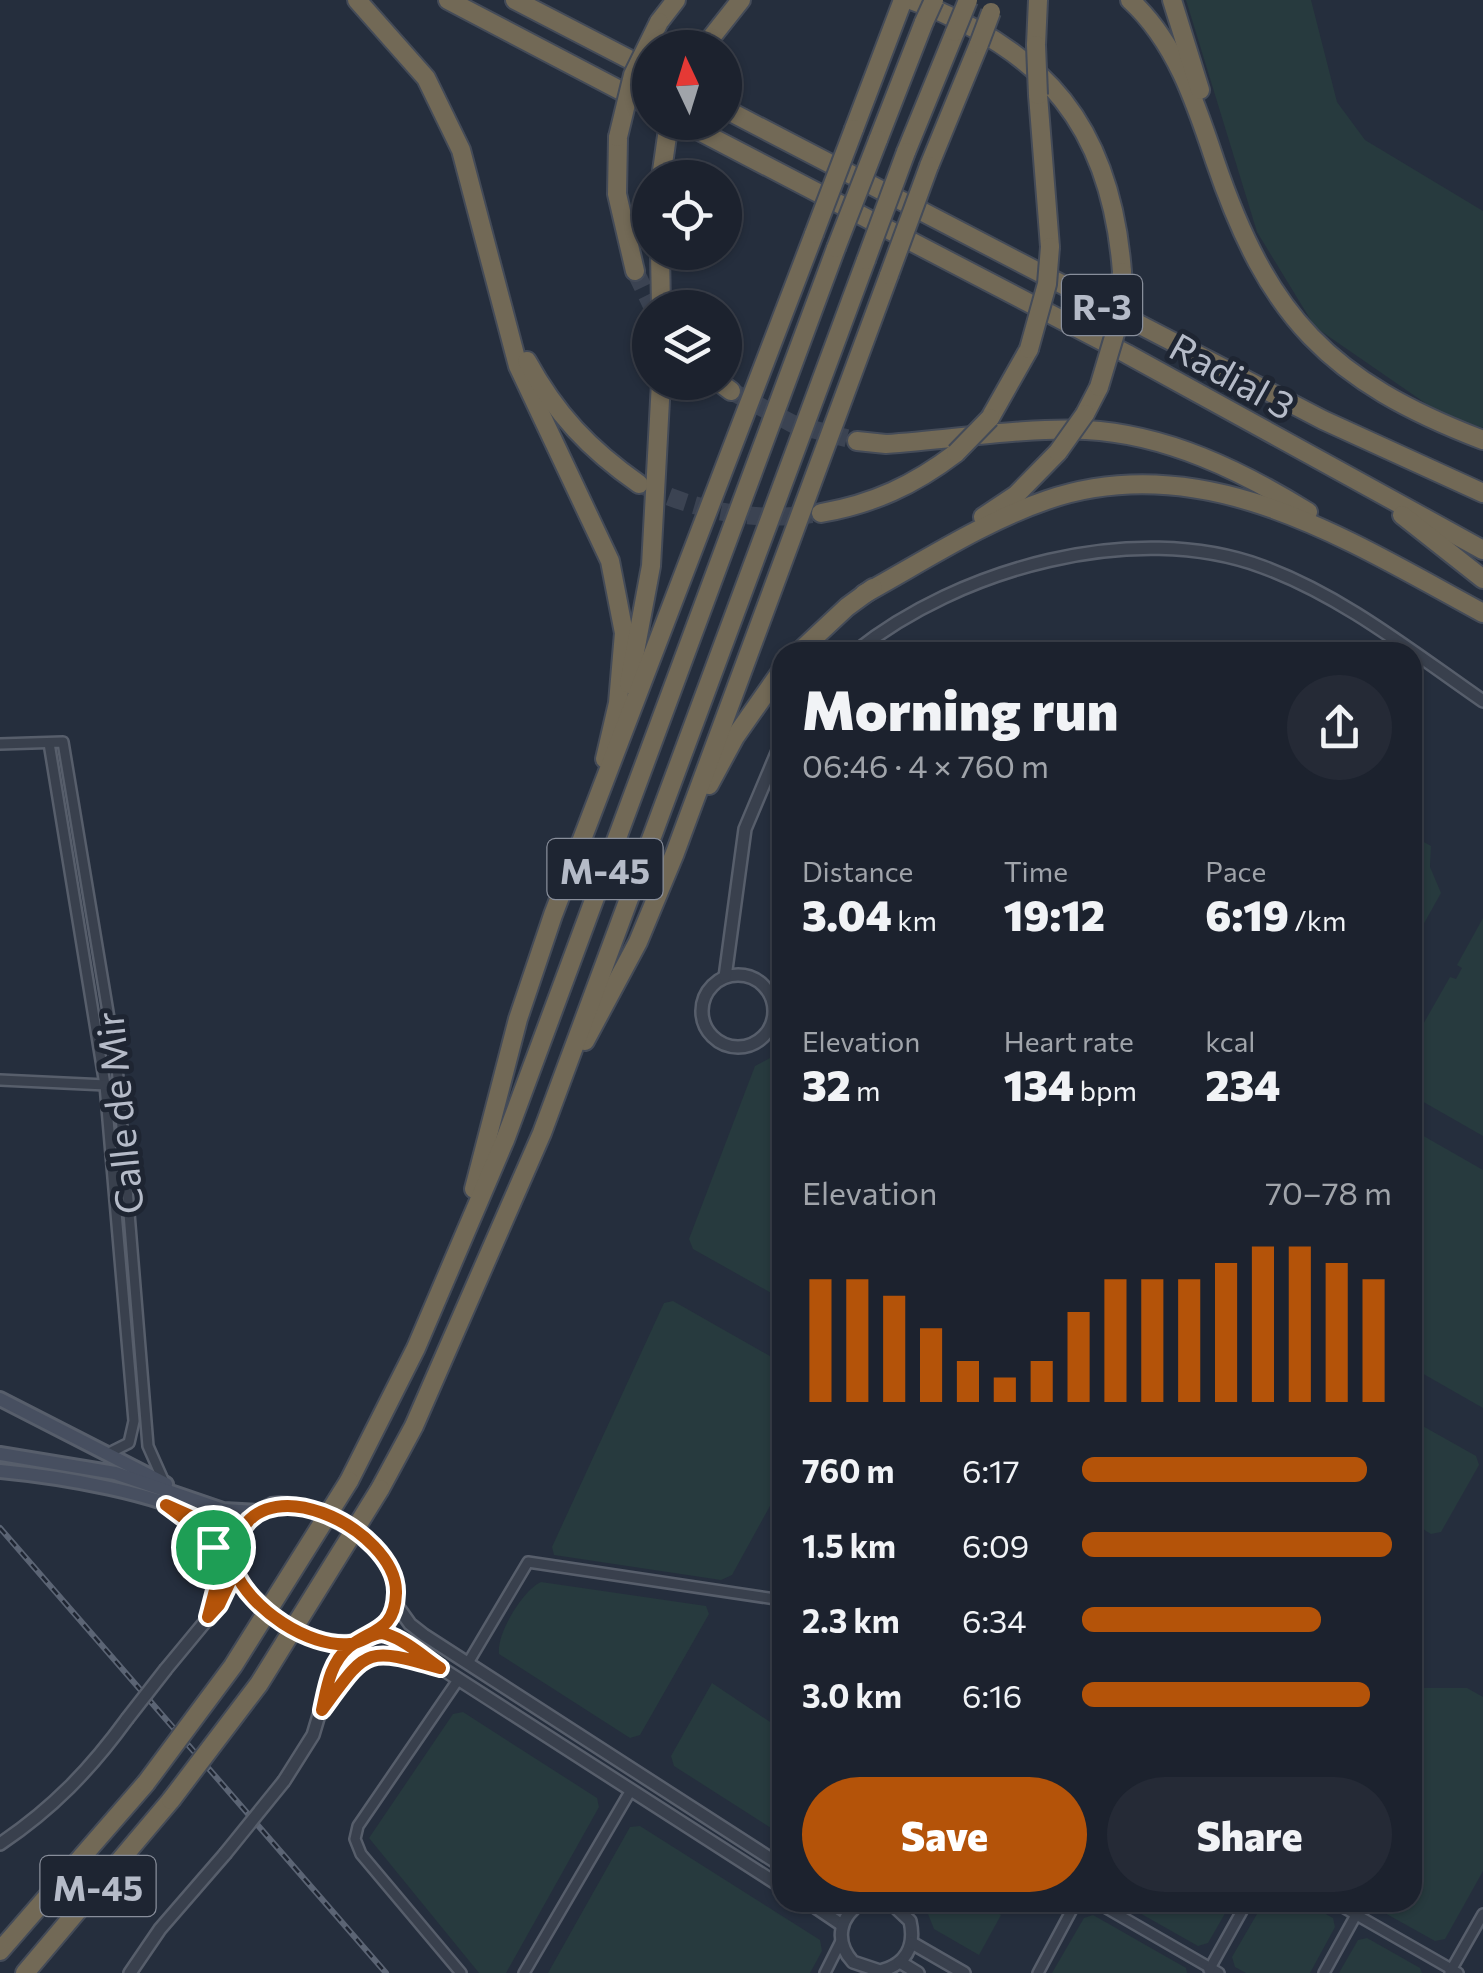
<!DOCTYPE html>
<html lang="en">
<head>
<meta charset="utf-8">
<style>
  body { margin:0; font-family:Commissioner,sans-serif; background:#252a36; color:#f1f3f6; height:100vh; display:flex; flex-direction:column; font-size:38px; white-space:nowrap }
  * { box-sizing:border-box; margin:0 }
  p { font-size:32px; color:#a0a4aa }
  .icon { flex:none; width:55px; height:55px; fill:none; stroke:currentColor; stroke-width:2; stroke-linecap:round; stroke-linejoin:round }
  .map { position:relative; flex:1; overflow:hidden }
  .sheet { position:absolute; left:772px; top:642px; width:650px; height:1270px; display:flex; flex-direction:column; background:#1c222e; border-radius:30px; box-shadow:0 2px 8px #0004,0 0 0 2px #3a3f4a }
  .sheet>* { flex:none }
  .needle { width:65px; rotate:356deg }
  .controls { position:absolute; left:632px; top:30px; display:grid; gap:20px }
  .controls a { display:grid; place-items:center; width:110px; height:110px; border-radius:50%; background:#1c222e; box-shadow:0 2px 8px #0004,0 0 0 2px #3a3f4a; font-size:50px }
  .pin { position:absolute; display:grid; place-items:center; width:85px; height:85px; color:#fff; margin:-42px; border:5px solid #fff; border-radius:50%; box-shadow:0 2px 10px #0007 }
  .round { display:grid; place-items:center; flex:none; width:105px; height:105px; border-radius:52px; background:#252a36 }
  .head { display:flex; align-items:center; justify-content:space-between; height:170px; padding:0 30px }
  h1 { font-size:55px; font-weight:800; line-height:75px }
  .stats { display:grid; grid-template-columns:repeat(3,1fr); gap:15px; height:170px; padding:10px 30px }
  .stats div { display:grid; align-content:center }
  .stats b { font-size:42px; font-weight:800 }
  .stats small { font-size:28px; font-weight:400 }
  .stats p { font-size:28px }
  .chart { height:280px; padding:20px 30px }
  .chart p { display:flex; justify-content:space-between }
  .chart svg { width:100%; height:180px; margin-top:10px; stroke:#b45309; stroke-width:6 }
  .action { display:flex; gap:20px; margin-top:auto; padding:20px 30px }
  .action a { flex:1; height:115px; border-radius:60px; background:#b45309; color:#fff; font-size:40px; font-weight:800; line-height:115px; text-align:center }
  .action a+a { background:#252a36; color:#f1f3f6 }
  ul { padding:0 30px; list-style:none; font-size:32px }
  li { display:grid; grid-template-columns:160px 120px 1fr; align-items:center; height:75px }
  li i { height:25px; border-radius:12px; background:#b45309 }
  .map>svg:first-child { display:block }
  .green { fill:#273a3e }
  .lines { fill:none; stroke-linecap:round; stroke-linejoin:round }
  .motorway-tunnel { stroke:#3b4352; stroke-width:18; stroke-dasharray:18 9; stroke-linecap:butt }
  .minor-casing { stroke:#575e6b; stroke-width:14 }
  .tertiary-casing { stroke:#575e6b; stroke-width:16 }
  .secondary-casing { stroke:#575e6b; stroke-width:18 }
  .motorway-casing { stroke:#444b58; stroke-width:22 }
  .minor { stroke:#39404d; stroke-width:9 }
  .tertiary { stroke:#39404d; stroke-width:11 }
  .secondary { stroke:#474f60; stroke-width:12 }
  .motorway { stroke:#726956; stroke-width:18 }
  .rail-casing { stroke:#5b6474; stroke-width:6 }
  .rail { stroke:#1e2532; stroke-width:2.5; stroke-dasharray:8; stroke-linecap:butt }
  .tertiary-bridge-casing { stroke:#575e6b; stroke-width:16; stroke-linecap:butt }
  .motorway-bridge-casing { stroke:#444b58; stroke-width:22; stroke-linecap:butt }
  .tertiary-bridge { stroke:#39404d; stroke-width:11 }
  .motorway-bridge { stroke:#726956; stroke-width:18 }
  .route-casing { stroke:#fff; stroke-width:20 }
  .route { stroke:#b45309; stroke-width:12 }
  .labels { text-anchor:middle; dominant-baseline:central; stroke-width:10; stroke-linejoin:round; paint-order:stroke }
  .shield { fill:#1e2532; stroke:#888e9b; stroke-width:2.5 }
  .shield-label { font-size:35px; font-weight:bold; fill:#b5bbc8 }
  .street-label { font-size:38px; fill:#b5bbc8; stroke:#1e2532 }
</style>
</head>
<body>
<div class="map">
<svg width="1483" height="1973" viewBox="0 0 1483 1973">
  <rect width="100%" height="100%" fill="#252e3d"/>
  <!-- green -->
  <g class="green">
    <path d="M 1186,0 L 1311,0 L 1337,102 L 1365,140 L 1483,211 L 1483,428 L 1441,414 L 1315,327 L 1257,232 Z"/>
    <path d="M 1413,836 L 1431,846 L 1430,867 L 1441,893 L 1413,943 Z"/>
    <path d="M 1483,918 L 1483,1136 L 1413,1096 L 1413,1042 L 1450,977 L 1456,979 L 1462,968 L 1457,965 Z"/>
    <path d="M 772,1057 L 782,1062 L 782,1299 L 693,1249 L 689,1239 L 755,1066 Z"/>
    <path d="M 1413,1130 L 1483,1170 L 1483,1408 L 1413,1368 Z"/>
    <path d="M 673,1301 L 782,1363 L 782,1484 L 732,1575 L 721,1580 L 554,1555 L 552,1547 L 664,1303 Z"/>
    <path d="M 1412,1420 L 1476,1456 L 1479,1465 L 1441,1532 L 1431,1534 L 1413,1523 Z"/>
    <path d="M 541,1582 L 706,1606 L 709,1614 L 640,1735 L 630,1738 L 499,1654 C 496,1634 523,1590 541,1582 Z"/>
    <path d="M 712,1683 L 782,1730 L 782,1835 L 674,1766 L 671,1756 Z"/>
    <path d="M 1413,1688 L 1467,1688 L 1483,1697 L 1483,1871 L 1445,1939 L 1435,1941 L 1367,1903 L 1412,1902 Z"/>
    <path d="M 463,1712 L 597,1798 L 599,1807 L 506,1973 L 479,1973 L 369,1838 L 453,1714 Z"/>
    <path d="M 640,1826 L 820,1940 L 822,1951 L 810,1973 L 548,1973 L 630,1827 Z"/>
    <path d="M 1264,1902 L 1305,1903 L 1333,1918 L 1335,1927 L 1310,1973 L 1246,1973 L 1235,1967 L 1232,1957 Z"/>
    <path d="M 979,1903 L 1001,1915 L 979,1955 L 934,1929 L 924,1904 Z"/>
    <path d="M 1122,1903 L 1231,1903 L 1208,1943 L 1198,1946 Z"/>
    <path d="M 1093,1915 L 1186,1968 L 1187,1973 L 1052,1973 L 1084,1918 Z"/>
    <path d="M 1367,1938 L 1420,1968 L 1422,1973 L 1339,1973 L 1358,1940 Z"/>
  </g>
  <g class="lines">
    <!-- motorway-tunnel -->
    <g class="motorway-tunnel">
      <path d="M 635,271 L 653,308"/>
      <path d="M 731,391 L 793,424 L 857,441"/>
      <path d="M 644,486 C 698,511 752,522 812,514"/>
    </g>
    <defs>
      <g id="minor">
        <path d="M 49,743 L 105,1085 L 134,1421 L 129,1443 L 107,1454"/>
        <path d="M 0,744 L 63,742 L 117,1066 L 148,1446 L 164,1482"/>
        <path d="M 0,1080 L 106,1085"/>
        <path d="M 468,1663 L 528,1562 L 782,1600"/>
        <path d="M 458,1680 L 358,1826 L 355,1839 L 361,1854 L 461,1973"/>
        <path d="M 1096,1902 L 1219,1973"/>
        <path d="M 1334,1902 L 1458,1973"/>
        <path d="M 1209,1970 L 1247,1902"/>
        <path d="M 1450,1972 L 1483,1914"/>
        <path d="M 524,1973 L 631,1790"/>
        <path d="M 825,1973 L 841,1941"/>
        <path d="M 1038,1973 L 1076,1902"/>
        <path d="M 1324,1973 L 1356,1915"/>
      </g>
      <g id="tertiary">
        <path d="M 855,652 C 958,569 1134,519 1263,567 C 1344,597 1412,652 1483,701"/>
        <circle cx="738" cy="1011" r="36"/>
        <path d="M 725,977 L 745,829 L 782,741"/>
        <path d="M 167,1506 C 211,1541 234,1557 208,1617"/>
        <path d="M 395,1603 L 410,1624 L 424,1635 L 782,1866"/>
        <path d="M 377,1633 L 388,1634 L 782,1887"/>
        <path d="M 166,1669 L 219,1605 L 235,1571"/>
        <path d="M 325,1706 C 361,1658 362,1646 427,1664"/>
        <path d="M 284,1781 L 313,1735 L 334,1665 L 352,1644"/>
        <path d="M 0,1844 C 52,1809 90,1770 127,1719"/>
        <path d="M 808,1902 L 842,1925"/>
        <path d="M 863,1902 C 839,1916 834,1941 853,1962 L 880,1971 C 905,1965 916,1947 910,1921 L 890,1902"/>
        <path d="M 912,1943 L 964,1973"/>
        <path d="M 900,1962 L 918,1973"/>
        <path d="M 130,1973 L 160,1929 L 225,1854"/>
      </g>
      <g id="secondary">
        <path d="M 0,1399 L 166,1484"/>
        <path d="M 0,1454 L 115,1473 L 223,1510 L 258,1512"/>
        <path d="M 0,1471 C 53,1476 167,1493 209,1524 C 220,1532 226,1543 233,1554"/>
        <path d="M 272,1505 C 322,1497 432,1566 386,1624 C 332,1691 157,1560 272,1505 Z"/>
      </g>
      <g id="motorway">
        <path d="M 357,0 L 426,78 L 461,150 L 518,366 L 610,561 L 624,633 L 618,703 L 605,759"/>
        <path d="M 448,0 L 650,106"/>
        <path d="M 515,0 L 650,70"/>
        <path d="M 911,0 C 1046,50 1111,127 1122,272"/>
        <path d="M 1130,0 C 1176,42 1196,104 1215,161 C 1268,317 1329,381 1483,440"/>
        <path d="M 1172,0 L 1200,90"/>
        <path d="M 659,22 L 676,0"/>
        <path d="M 1036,45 L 1038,0"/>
        <path d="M 703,48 L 741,0"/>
        <path d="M 1038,95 L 1050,247"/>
        <path d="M 725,109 L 1323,420 L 1483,493"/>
        <path d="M 682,122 L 1127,354 L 1483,550"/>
        <path d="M 854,129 L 903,0"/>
        <path d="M 618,137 L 617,194 L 635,271"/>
        <path d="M 878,140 L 924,22"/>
        <path d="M 906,152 L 955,32"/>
        <path d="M 929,166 L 979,44"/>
        <path d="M 661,178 L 669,122"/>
        <path d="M 660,252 L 661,308"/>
        <path d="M 527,361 C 556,414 589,449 639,484"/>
        <path d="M 719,382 L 731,391"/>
        <path d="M 1085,414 L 1099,387"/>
        <path d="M 990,418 L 1029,349"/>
        <path d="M 857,441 L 886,444 C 952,440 1020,427 1086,430 C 1166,434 1242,471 1308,512"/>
        <path d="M 821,513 C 873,504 914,485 956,453"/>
        <path d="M 1402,515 L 1483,579"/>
        <path d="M 983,517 L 1016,495 L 1058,452"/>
        <path d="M 864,594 C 924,561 983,522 1047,500 C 1204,446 1350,541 1483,613"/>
        <path d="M 799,652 L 847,607 L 873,588"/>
        <path d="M 629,684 L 651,566 L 661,382"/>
        <path d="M 709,785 L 735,737 L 782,670"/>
        <path d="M 585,1041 L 638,942 L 675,853 L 889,275"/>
        <path d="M 474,1189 L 518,1019 L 553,915 L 814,234"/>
        <path d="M 349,1481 L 416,1348 L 505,1140 L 836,248"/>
        <path d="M 380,1489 L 414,1426 L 542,1133 L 866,260"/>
        <path d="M 0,1951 L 146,1783"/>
        <path d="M 25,1973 L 171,1800"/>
      </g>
    </defs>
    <!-- minor casing -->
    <use href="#minor" class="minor-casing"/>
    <!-- tertiary casing -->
    <use href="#tertiary" class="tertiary-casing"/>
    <!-- secondary casing -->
    <use href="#secondary" class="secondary-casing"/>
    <!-- motorway casing -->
    <use href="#motorway" class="motorway-casing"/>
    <!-- minor -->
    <use href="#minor" class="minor"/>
    <!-- tertiary -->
    <use href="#tertiary" class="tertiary"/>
    <!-- secondary -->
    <use href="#secondary" class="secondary"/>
    <!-- motorway -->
    <use href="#motorway" class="motorway"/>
    <defs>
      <path id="rail" d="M 0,1528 L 386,1973"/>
    </defs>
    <!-- rail casing -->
    <use href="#rail" class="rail-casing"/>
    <!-- rail -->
    <use href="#rail" class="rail"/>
    <defs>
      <g id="tertiary-bridge">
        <path d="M 127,1719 L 166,1669"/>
        <path d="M 225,1854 L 284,1781"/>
      </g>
      <g id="motorway-bridge">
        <path d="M 924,22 L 934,0"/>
        <path d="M 955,32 L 968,0"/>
        <path d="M 979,44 L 991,12"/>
        <path d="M 1036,45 L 1038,95"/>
        <path d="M 618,137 L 633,75 L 659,22"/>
        <path d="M 814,234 L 854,129"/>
        <path d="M 836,248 L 878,140"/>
        <path d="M 866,260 L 906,152"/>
        <path d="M 889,275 L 929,166"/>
        <path d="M 1029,349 L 1047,284 L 1050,247"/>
        <path d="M 1099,387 L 1116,330 L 1122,272"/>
        <path d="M 1058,452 L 1085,414"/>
        <path d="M 956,453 L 990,418"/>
        <path d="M 146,1783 L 233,1666 L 349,1481"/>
        <path d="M 171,1800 L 259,1684 L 380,1489"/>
      </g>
    </defs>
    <!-- tertiary-bridge casing -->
    <use href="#tertiary-bridge" class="tertiary-bridge-casing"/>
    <!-- motorway-bridge casing -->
    <use href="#motorway-bridge" class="motorway-bridge-casing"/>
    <!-- tertiary-bridge -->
    <use href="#tertiary-bridge" class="tertiary-bridge"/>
    <!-- motorway-bridge -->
    <use href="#motorway-bridge" class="motorway-bridge"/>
  </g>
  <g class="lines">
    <defs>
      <path id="route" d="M 213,1547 L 220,1571 L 208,1617 L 219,1605 L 235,1571 C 250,1608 308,1648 350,1644 C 362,1643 375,1630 386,1634 C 405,1640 424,1657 440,1668 C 364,1646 367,1649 322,1710 C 327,1687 330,1663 349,1647 C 371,1629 395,1632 396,1593 C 398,1530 251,1455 233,1554 L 211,1525 L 166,1505 L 197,1528 L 213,1547"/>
    </defs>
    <!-- route casing -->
    <use href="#route" class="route-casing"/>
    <!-- route -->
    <use href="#route" class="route"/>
  </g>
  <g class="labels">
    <!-- shield labels -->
    <g class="shield">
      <rect x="1062" y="275" width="80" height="60" rx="8"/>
      <rect x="547.5" y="839" width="115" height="60" rx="8"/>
      <rect x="40.5" y="1856" width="115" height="60" rx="8"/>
    </g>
    <g class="shield-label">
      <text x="1102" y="305">R-3</text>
      <text x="605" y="869">M-45</text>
      <text x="98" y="1886">M-45</text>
    </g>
    <!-- street labels -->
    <g class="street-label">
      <text transform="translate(1233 375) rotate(29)">Radial 3</text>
      <text transform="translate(118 1113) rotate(-96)">Calle de Mir</text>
    </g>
  </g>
</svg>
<div class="controls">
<a><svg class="needle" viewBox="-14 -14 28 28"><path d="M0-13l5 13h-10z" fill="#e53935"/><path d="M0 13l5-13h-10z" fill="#a0a4aa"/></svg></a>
<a><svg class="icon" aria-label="locate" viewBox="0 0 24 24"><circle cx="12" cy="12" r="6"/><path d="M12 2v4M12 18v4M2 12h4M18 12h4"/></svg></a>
<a><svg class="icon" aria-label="layers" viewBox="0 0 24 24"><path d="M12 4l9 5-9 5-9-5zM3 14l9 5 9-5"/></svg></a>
</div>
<div class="pin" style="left:213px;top:1547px;background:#1e9e55"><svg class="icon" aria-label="arrive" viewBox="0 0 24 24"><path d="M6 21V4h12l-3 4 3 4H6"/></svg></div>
<section class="sheet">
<div class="head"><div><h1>Morning run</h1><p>06:46 · 4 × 760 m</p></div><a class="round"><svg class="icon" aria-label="share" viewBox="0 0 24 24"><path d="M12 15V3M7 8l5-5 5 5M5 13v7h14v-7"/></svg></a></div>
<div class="stats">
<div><p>Distance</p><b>3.04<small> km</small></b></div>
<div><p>Time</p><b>19:12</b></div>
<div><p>Pace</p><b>6:19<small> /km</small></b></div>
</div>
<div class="stats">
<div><p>Elevation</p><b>32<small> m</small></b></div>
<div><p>Heart rate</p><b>134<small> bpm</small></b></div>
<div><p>kcal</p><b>234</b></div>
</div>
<div class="chart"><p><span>Elevation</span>70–78 m</p>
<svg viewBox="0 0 160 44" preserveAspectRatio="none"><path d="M5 44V14M15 44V14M25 44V18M35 44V26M45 44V34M55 44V38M65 44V34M75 44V22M85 44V14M95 44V14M105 44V14M115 44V10M125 44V6M135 44V6M145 44V10M155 44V14"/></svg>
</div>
<ul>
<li><b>760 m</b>6:17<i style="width:92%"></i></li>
<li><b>1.5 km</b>6:09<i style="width:100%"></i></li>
<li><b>2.3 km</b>6:34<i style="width:77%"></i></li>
<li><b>3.0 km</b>6:16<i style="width:93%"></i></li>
</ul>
<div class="action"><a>Save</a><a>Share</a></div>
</section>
</div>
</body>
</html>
